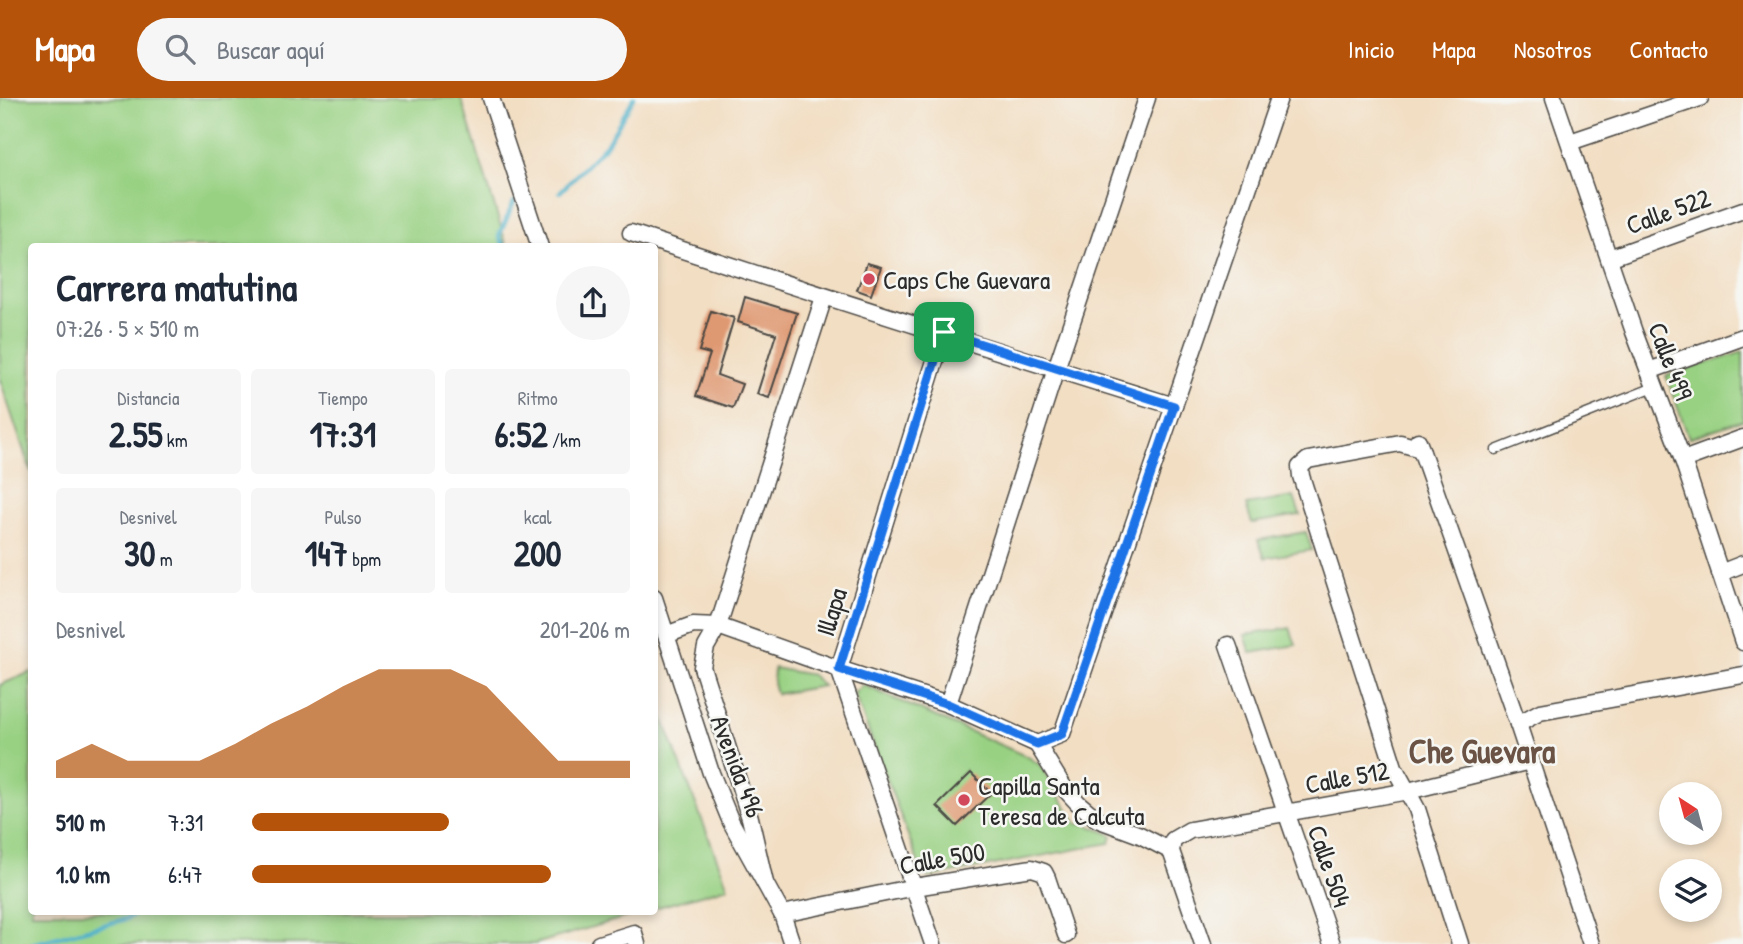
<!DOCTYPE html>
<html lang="es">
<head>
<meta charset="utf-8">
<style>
  body { margin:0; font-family:"Patrick Hand",sans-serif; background:#f6f6f7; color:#1f2937; height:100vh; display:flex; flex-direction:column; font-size:26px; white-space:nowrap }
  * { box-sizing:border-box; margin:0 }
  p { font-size:23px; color:#747a83 }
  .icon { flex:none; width:38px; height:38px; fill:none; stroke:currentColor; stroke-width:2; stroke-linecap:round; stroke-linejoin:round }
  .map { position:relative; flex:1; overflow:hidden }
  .drawer { position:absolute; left:28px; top:145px; width:630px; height:672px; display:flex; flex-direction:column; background:#fff; border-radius:7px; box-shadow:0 4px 10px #0003 }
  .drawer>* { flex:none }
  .needle { width:46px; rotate:324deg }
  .tools { position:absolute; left:1659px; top:684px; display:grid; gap:14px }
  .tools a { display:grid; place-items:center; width:63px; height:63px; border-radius:50%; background:#fff; box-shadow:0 4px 10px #0003; font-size:35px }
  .pin { position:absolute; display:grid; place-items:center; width:60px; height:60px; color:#fff; margin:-30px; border-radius:14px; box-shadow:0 4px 10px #0006 }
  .round { display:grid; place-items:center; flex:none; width:74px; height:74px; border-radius:37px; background:#f6f6f7 }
  .overview { display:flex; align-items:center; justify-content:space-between; height:119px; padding:0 28px }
  h1 { font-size:38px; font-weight:700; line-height:52px }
  .metrics { display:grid; grid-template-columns:repeat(3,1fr); gap:10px; height:119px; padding:7px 28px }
  .metrics div { display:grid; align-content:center; border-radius:7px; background:#f6f6f7; text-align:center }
  .metrics b { font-size:35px; font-weight:700 }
  .metrics small { font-size:19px; font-weight:400 }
  .metrics p { font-size:19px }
  .chart { height:196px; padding:14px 28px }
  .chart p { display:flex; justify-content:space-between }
  .chart svg { width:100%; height:126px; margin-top:7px; fill:#b45309; opacity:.7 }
  ul { padding:0 28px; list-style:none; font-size:23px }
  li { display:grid; grid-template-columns:112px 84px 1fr; align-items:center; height:52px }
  li i { height:18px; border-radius:9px; background:#b45309 }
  header { display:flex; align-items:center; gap:42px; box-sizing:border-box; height:98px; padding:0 35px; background:#b45309; color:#fff }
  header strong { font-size:33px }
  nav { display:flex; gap:38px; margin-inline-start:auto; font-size:24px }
  .search { width:490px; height:63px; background:#f6f6f7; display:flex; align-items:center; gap:18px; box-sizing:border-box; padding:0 24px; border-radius:38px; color:#747a83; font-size:26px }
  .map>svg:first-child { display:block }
  .green { fill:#99d183; stroke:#627e57; stroke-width:2 }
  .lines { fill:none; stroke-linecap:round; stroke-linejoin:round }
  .stream { stroke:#47aec7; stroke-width:4.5 }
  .building { fill:#df9972 }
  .service-casing { stroke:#494642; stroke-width:11 }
  .minor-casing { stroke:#494642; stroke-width:19 }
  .service { stroke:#fff; stroke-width:8 }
  .minor { stroke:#fff; stroke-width:16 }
  .route-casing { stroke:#fff; stroke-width:14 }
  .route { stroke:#1a73e8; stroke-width:9 }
  .poi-dot { fill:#d1495b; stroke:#f6f6f2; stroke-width:2.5 }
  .labels { text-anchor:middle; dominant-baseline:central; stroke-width:5; stroke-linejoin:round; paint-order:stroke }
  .street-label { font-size:26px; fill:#2b2b2b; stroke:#f6f6f2 }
  .poi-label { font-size:26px; fill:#2b2b2b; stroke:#f6f6f2; text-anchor:start }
  .district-label { font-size:33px; font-weight:bold; fill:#6a5244; stroke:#f6f6f2 }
</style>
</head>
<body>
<header>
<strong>Mapa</strong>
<div class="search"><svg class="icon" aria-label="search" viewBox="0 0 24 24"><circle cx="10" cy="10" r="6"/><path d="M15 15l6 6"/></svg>Buscar aquí</div>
<nav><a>Inicio</a><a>Mapa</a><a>Nosotros</a><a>Contacto</a></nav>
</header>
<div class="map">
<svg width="1743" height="846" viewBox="0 0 1743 846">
  <rect width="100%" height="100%" fill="#f6f6f2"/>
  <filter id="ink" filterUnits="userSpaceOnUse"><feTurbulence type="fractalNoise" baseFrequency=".0143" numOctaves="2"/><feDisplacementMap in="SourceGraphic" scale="14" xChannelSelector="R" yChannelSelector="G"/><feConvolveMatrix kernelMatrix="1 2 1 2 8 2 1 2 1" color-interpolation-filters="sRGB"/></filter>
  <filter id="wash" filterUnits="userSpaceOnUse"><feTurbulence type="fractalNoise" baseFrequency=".00686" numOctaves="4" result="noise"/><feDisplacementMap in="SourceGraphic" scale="28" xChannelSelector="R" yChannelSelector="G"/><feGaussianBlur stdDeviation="1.57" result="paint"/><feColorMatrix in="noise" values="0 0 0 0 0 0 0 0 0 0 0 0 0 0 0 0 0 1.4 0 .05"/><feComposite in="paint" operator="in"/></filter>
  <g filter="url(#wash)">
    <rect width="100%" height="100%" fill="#f2dec3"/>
    <!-- green -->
    <g class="green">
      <path d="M 0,0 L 461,0 L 507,149 L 32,149 L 31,374 L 0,282 Z"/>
      <path d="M 1743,254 L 1743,322 L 1689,340 L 1666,278 Z"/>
      <path d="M 1294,399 L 1300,417 L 1252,425 L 1246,407 Z"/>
      <path d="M 1306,434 L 1312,452 L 1265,460 L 1258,442 Z"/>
      <path d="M 1290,530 L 1296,547 L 1251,555 L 1245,537 Z"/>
      <path d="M 774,570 L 812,577 L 823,588 L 776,596 L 773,585 Z"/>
      <path d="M 31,574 L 32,814 L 643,814 L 535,846 L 0,846 L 0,587 Z"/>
      <path d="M 863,587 L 1028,659 L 1040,667 L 1077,726 L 1086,726 L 1112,737 L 1110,745 L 930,779 L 923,777 L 854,595 Z"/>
      <path d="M 654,598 L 728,789 L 655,810 L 654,810 Z"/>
    </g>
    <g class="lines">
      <!-- stream -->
      <g class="stream">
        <path d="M 560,94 L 606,47 L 634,0"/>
        <path d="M 504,149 L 499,138 L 514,104"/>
        <path d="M 0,846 L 2,846"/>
        <path d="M 32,846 L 126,821 L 138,814"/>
      </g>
    </g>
    <g id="blocks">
      <!-- building -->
      <g class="building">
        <path d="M 867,165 L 881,169 L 871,197 L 857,192 Z"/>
        <path d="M 745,199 L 797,215 L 769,300 L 757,296 L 776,236 L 738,224 Z"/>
        <path d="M 711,213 L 734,220 L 717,277 L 742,286 L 733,310 L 696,298 L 710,256 L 699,253 Z"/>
        <path d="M 971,675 L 991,695 L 957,728 L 937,708 Z"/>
      </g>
    </g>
  </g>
  <g filter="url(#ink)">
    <use href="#blocks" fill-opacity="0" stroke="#494642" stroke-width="2"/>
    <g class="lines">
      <defs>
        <path id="service" d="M 1496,352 L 1654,289"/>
        <g id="minor">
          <path d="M 491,0 L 540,149"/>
          <path d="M 1554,0 L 1634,234 L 1683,362 L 1743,544"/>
          <path d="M 1570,44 L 1700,0"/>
          <path d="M 631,135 C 812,195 993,252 1174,308"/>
          <path d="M 1609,160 L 1743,112"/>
          <path d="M 1649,273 L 1743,239"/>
          <path d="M 1418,343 L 1518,626 L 1591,846"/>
          <path d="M 1421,351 L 1400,345 L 1308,362 L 1300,369 L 1301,378 L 1394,669 L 1417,711 L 1460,846"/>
          <path d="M 1683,362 L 1743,340"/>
          <path d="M 1720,475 L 1743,466"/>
          <path d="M 654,500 L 711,675 L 731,724 L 782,816 L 792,846"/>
          <path d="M 666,537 L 693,527 L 718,528 L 839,571 L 948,606 L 1037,646 L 1062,636 L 1279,0"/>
          <path d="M 1228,547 L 1332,846"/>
          <path d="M 948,606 L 1056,271 L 1147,0"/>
          <path d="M 1518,626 L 1540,614 L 1743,577"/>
          <path d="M 1037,646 L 1064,690 L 1078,705 L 1097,721 L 1140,737 L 1171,753"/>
          <path d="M 765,785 L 750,720 L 702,569 L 706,549 L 718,528 L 824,199"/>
          <path d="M 782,816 L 915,789 L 1032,770 L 1044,774 L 1047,780 L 1066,837"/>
          <path d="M 599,846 L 634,835 L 637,846"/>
          <path d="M 933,846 L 839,571 L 944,234"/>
          <path d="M 1203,846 L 1171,753 L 1173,742 L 1190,732 L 1408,693 L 1530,663"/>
        </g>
      </defs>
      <!-- service casing -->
      <use href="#service" class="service-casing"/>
      <!-- minor casing -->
      <use href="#minor" class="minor-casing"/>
      <!-- service -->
      <use href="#service" class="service"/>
      <!-- minor -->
      <use href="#minor" class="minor"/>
    </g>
  </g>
  <g class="lines" filter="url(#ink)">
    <defs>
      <path id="route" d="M 944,234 L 1174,308 L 1062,636 L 1037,646 L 948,606 L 839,571 Z"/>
    </defs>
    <!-- route casing -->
    <use href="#route" class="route-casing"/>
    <!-- route -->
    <use href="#route" class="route"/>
  </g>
  <!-- markers -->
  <g class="poi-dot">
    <circle cx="869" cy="181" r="7"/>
    <circle cx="964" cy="702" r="7"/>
  </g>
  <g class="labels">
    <!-- street labels -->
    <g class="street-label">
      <text transform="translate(1668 113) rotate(-20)">Calle 522</text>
      <text transform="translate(1671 263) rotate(69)">Calle 499</text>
      <text transform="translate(831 514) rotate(-73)">Illapa</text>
      <text transform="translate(738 668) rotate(69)">Avenida 496</text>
      <text transform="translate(1347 679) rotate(-10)">Calle 512</text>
      <text transform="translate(942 760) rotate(-10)">Calle 500</text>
      <text transform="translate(1330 768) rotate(71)">Calle 504</text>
    </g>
    <!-- poi labels -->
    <g class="poi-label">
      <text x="883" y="181">Caps Che Guevara</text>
      <text x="978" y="687">Capilla Santa<tspan x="978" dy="30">Teresa de Calcuta</tspan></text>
    </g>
    <!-- district labels -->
    <g class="district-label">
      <text x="1482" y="653">Che Guevara</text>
    </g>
  </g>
</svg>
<div class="tools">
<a><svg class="needle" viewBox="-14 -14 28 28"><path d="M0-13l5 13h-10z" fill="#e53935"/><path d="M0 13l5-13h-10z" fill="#747a83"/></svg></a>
<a><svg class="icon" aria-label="layers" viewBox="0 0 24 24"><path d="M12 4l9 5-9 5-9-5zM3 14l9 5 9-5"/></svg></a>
</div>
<div class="pin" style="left:944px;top:234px;background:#1e9e55"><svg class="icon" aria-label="arrive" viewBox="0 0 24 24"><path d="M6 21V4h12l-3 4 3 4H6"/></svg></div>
<section class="drawer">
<div class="overview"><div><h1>Carrera matutina</h1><p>07:26 · 5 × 510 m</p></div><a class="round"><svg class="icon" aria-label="share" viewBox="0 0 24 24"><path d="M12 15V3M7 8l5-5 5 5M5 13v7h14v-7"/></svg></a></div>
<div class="metrics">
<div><p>Distancia</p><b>2.55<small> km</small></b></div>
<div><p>Tiempo</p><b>17:31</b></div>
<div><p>Ritmo</p><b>6:52<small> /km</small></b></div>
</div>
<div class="metrics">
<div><p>Desnivel</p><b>30<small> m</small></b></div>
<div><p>Pulso</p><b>147<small> bpm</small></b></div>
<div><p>kcal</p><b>200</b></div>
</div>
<div class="chart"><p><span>Desnivel</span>201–206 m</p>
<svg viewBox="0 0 160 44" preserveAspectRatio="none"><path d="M0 44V38L10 32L20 38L30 38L40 38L50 32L60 25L70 19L80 12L90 6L100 6L110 6L120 12L130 25L140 38L150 38L160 38V44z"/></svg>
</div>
<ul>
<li><b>510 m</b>7:31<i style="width:52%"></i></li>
<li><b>1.0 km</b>6:47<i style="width:79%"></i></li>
</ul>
</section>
</div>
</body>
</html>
